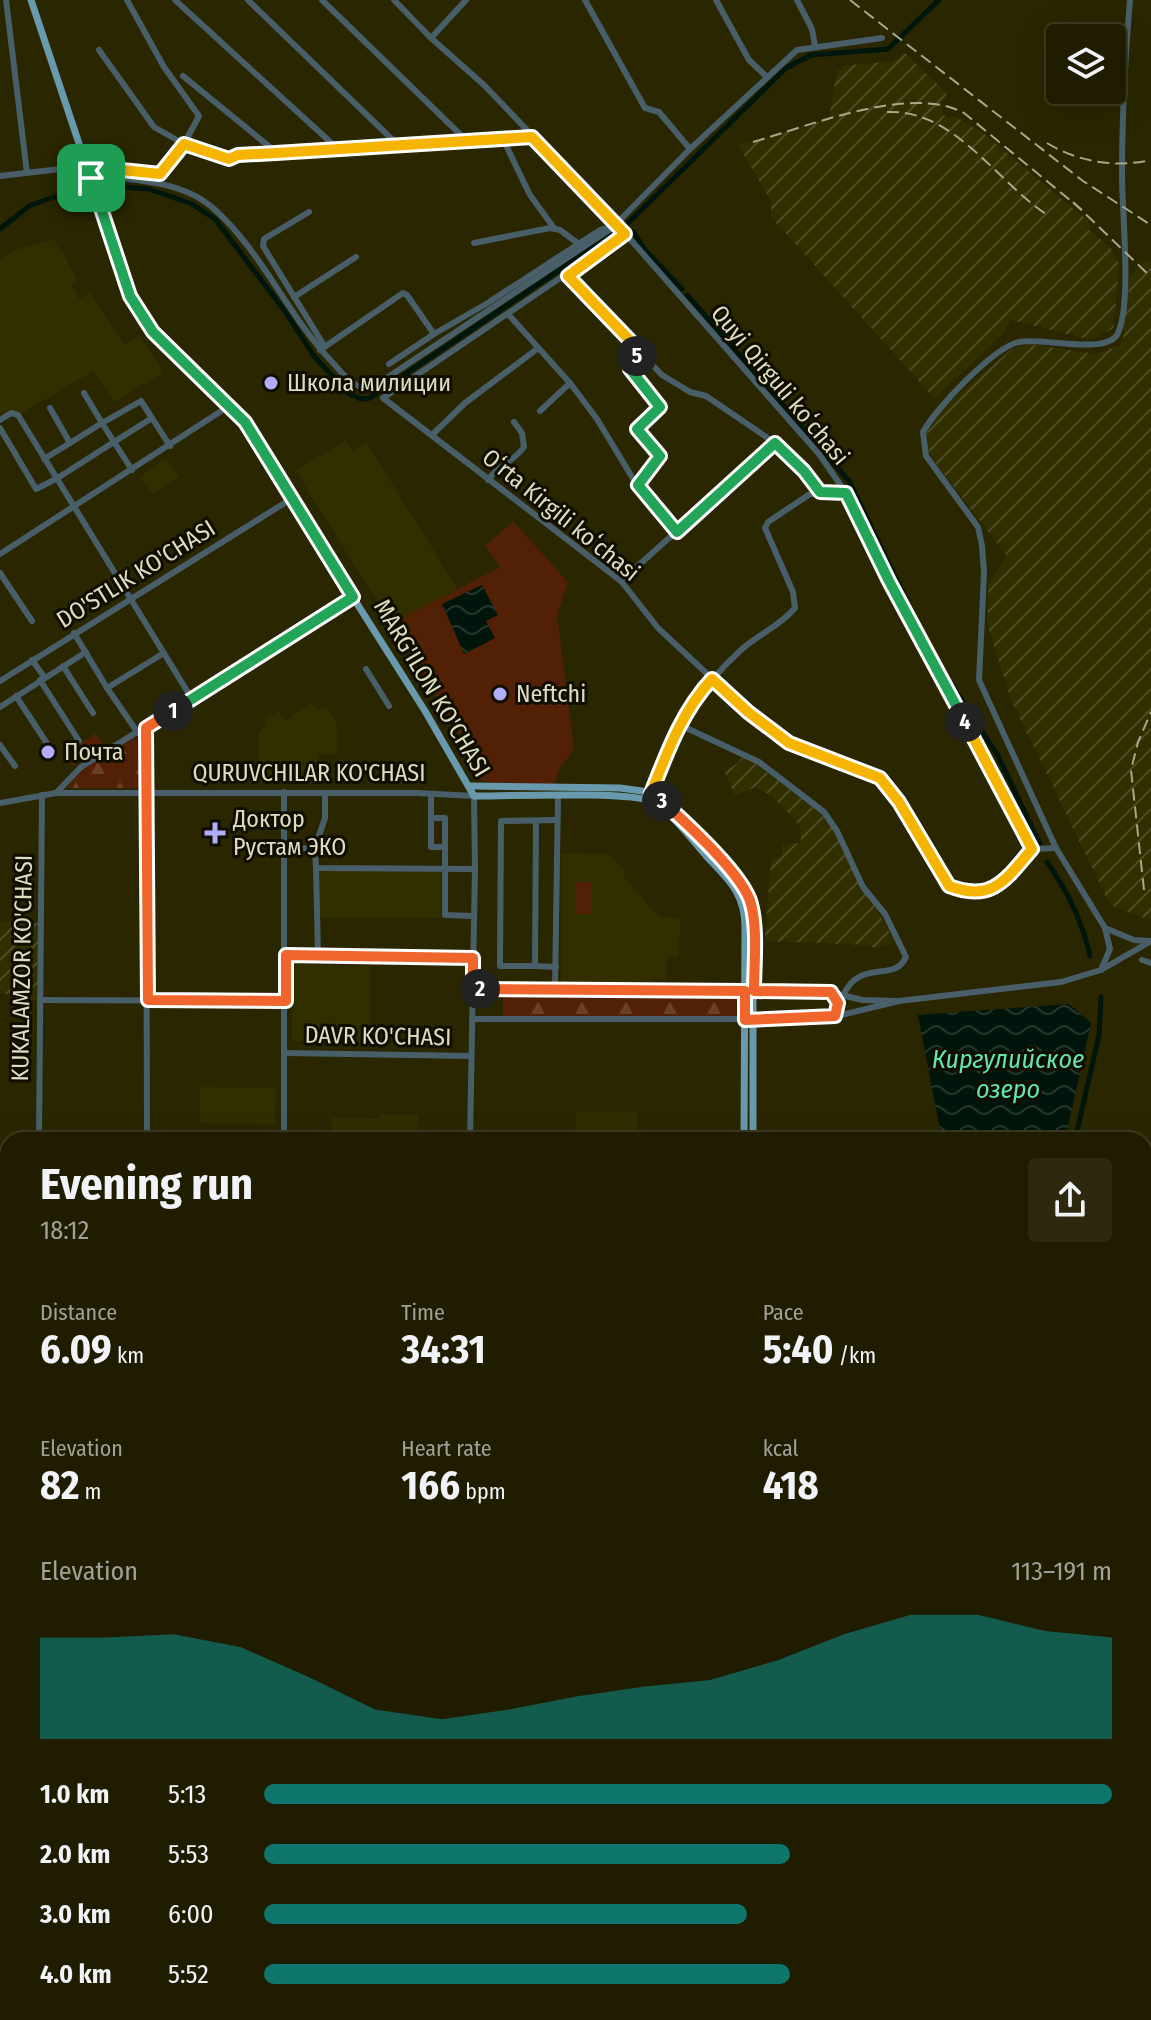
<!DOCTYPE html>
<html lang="en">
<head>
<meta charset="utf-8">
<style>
  body { margin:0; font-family:"Fira Sans Condensed",sans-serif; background:#2c290f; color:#f1f3f6; height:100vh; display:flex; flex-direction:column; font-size:30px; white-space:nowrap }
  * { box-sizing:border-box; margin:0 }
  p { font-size:26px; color:#a1a199 }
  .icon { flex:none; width:44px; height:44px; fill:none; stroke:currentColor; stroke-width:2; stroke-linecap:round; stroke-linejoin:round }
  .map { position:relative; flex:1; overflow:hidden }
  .sheet { position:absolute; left:0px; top:1132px; width:1152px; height:888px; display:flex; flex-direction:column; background:#1f1c00; border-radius:24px 24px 0 0; box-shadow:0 8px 32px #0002,0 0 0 2px #3c3a22 }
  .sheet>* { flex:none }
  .buttons { position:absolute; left:1046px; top:24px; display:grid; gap:16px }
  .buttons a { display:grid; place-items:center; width:80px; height:80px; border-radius:8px; background:#1f1c00; box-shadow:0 8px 32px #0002,0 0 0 2px #3c3a22; font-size:40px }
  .pin { position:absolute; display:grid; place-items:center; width:68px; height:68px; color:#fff; margin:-34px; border-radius:16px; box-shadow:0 4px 12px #0006 }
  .km { position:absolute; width:40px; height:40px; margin:-20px; border-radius:50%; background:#222; color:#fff; font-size:22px; line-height:40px; text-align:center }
  .round { display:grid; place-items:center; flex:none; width:84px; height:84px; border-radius:8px; background:#2c290f }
  .summary { display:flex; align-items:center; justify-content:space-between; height:136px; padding:0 40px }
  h1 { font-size:44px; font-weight:700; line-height:60px }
  .figures { display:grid; grid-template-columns:repeat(3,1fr); gap:12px; height:136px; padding:8px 40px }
  .figures div { display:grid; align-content:center }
  .figures b { font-size:40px; font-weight:700 }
  .figures small { font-size:22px; font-weight:400 }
  .figures p { font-size:22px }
  .chart { height:224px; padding:16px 40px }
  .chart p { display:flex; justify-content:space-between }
  .chart svg { width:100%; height:144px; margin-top:8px; fill:#0f766e; opacity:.7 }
  ul { padding:0 40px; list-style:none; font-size:26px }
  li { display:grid; grid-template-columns:128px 96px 1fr; align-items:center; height:60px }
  li i { height:20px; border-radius:10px; background:#0f766e }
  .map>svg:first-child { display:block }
  .built { fill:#312e00 }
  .industrial { fill:url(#industrial-furrows) }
  .forest { fill:url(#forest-firs) }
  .pitch { fill:#512005 }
  .water { fill:url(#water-waves) }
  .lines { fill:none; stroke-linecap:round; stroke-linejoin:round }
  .canal { stroke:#00150b; stroke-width:5 }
  .minor { stroke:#485f69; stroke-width:6 }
  .major { stroke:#6999ad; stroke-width:7 }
  .rail { stroke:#a8a789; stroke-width:2; stroke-dasharray:12 6; stroke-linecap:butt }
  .split-1-casing { stroke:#fff; stroke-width:16 }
  .split-2-casing { stroke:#fff; stroke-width:16 }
  .split-3-casing { stroke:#fff; stroke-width:16 }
  .split-4-casing { stroke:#fff; stroke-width:16 }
  .split-5-casing { stroke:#fff; stroke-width:16 }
  .split-6-casing { stroke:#fff; stroke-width:16 }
  .split-1 { stroke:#22a559; stroke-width:10 }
  .split-2 { stroke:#f0652b; stroke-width:10 }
  .split-3 { stroke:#f0652b; stroke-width:10 }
  .split-4 { stroke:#f5b400; stroke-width:10 }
  .split-5 { stroke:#22a559; stroke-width:10 }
  .split-6 { stroke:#f5b400; stroke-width:10 }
  .poi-dot { fill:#b1adfa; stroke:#100e00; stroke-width:3 }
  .labels { text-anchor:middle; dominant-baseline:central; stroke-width:6; stroke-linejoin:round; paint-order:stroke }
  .poi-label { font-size:24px; fill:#deddc2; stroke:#100e00; text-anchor:start }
  .street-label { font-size:24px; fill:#deddc2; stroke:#100e00 }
  .water-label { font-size:26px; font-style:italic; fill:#62e5b4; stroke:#100e00 }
</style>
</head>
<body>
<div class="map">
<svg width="1151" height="2020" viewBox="0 0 1151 2020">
  <defs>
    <pattern id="industrial-furrows" width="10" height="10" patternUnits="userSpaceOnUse" patternTransform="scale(2)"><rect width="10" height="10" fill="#312e00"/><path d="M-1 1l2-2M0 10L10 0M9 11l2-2" fill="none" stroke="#4e4c24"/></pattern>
    <pattern id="forest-firs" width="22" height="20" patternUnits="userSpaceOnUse" patternTransform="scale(2)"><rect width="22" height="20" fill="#512005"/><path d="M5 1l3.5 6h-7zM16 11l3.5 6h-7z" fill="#6a4028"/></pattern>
    <pattern id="water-waves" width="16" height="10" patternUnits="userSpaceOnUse" patternTransform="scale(2)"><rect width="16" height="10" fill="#00150b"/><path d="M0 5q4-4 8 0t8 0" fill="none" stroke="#25372d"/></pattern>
  </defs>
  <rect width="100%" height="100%" fill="#292600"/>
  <!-- built -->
  <g class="built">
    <path d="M 53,239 L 67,260 L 77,281 L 71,285 L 79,299 L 90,293 L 124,345 L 140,336 L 164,372 L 114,402 L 93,371 L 16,417 L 10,409 L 0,415 L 0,259 L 16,250 Z"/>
    <path d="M 345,440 L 353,452 L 366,442 L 458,589 L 391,624 L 296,471 Z"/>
    <path d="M 166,459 L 180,477 L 152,495 L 139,477 Z"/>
    <path d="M 312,702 L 318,711 L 326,706 L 337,725 L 338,754 L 319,754 L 319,782 L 259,781 L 259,732 L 266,725 L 265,718 L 279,711 L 286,721 Z"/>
    <path d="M 561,853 L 609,854 L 625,872 L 623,876 L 659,917 L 680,918 L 679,957 L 666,957 L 666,980 L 655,979 L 654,986 L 561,985 Z"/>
    <path d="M 319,870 L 441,871 L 441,918 L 319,918 Z"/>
    <path d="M 292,964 L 370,966 L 370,1043 L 292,1041 Z"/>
    <path d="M 200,1087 L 276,1088 L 275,1124 L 200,1123 Z"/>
    <path d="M 576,1112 L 637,1112 L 637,1140 L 523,1140 L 523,1135 L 575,1134 Z"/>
    <path d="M 380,1114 L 418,1115 L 418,1140 L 331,1140 L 332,1118 L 379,1119 Z"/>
    <path d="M 8,1526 L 8,1586 L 0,1578 L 0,1534 Z"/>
    <path d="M 0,1692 L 8,1701 L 8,1753 L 0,1757 Z"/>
  </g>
  <!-- industrial -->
  <g class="industrial">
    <path d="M 905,53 L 947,93 L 942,103 L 942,115 L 958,118 L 983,133 L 1086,219 L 1091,226 L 1089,230 L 1109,246 L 1119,263 L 1114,326 L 1112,329 L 1091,340 L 1011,320 L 1001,336 L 935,399 L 771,217 L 771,201 L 738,145 L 829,119 L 837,70 L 841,70 L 841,66 L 894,61 Z"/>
    <path d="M 1151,261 L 1151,919 L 1149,920 L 1110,905 L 1011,700 L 988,627 L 988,585 L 1007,556 L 934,461 L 928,449 L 927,433 L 928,426 L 947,404 L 1013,348 L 1030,344 L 1096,354 L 1119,346 L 1123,339 L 1130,277 L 1142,262 Z"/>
    <path d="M 744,755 L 820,813 L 836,834 L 895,943 L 875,948 L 869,945 L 765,941 L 771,859 L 782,857 L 782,844 L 801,843 L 800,826 L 772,796 L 755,787 L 735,796 L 724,771 L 737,764 Z"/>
    <path d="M 0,921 L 38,923 L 39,1000 L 26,1001 L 16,994 L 0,994 Z"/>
    <path d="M 1151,1327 L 1151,1486 L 1144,1484 L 1144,1328 Z"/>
    <path d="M 1148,1505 L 1151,1506 L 1151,1849 L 1144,1850 L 1144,1512 Z"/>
  </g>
  <!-- forest -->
  <g class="forest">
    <path d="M 132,736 L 141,746 L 142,788 L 67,788 L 81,768 Z"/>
    <path d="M 503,989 L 737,991 L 736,1020 L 503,1019 Z"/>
  </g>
  <!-- pitch -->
  <g class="pitch">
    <path d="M 513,521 L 568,582 L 557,615 L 574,749 L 558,771 L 555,784 L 497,784 L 477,779 L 462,753 L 461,737 L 391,624 L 500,567 L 485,546 Z"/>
    <path d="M 96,733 L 104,745 L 72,766 L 64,754 Z"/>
    <rect x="576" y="882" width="16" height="32"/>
  </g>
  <!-- water -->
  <g class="water">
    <path d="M 482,585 L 498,615 L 486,621 L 495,638 L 464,654 L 442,604 Z"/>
    <path d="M 1069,1004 L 1091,1023 L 1065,1140 L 942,1140 L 918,1015 Z"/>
  </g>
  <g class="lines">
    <!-- canal -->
    <g class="canal">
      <path d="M 0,229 L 29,206 L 65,193 L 108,186 L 149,189 L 192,204 L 215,219 L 284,310 L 314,356 L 348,393 L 361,399 L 370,398 L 626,225 L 786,68 L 811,55 L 888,49 L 939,0"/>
      <path d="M 633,232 L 646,251 L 682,289"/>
      <path d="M 687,295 L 849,481 L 933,655 L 998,756 L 1040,844"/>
      <path d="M 1047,862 C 1066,889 1083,923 1090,956"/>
      <path d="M 1075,1140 L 1099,1035 L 1101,997"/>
    </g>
    <!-- minor -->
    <g class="minor">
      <path d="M 6,0 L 27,173"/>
      <path d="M 175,0 L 338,149"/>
      <path d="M 248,0 L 398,145"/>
      <path d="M 322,0 L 468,142"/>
      <path d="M 394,0 L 431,38 L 484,85 L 616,223 L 819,454 L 846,493 L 889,581 L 1032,849 L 1056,848"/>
      <path d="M 585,0 L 645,108 L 659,112 L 690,149"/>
      <path d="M 716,0 L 749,60 L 767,77"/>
      <path d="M 797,0 L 812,29 L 815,46"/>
      <path d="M 431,38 L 466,0"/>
      <path d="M 99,50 L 154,127 L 184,144 L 229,159 L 238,155 L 276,153 L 532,137"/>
      <path d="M 183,76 L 276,152"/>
      <path d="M 503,139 L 530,195 L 554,228"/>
      <path d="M 0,176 L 86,166"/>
      <path d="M 109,177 C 143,180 186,184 213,208 C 263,252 288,317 334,364 C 340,371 348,381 356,385 C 365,389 371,386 379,383 L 612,228 L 690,149 L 797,50 L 882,38"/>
      <path d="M 91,178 L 109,177 L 122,170 L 160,174 L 184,144 L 199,116 L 164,67 L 127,0"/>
      <path d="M 309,212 L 264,239 L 263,246 L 325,347"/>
      <path d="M 625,234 L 383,398 L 621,581 L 658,628 L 748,712 L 789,743 L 880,778 L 899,802 L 949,886 C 991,902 1008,878 1032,849"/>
      <path d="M 474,243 L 550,228 L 560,230 L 579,244"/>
      <path d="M 568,276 L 662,375 L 690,392 L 706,396 L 781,447 L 820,492"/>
      <path d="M 294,297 L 356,257"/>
      <path d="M 508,314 L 570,383 L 597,419 L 635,482 L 677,532"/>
      <path d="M 320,350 L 403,293 L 407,295 L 434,334 L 486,304 L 600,230 L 608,228"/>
      <path d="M 389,364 L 434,334"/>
      <path d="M 84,393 L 102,423 L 141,401 L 152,418 L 114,442 L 132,470"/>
      <path d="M 540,411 L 570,383"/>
      <path d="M 152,418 L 170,446"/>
      <path d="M 0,420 L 11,413 L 18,415 L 192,699"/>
      <path d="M 0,428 L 36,489 L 56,479 L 114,442 L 102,423 L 70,443 L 50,408"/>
      <path d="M 432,435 L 465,403 L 537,349"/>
      <path d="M 44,459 L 70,443"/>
      <path d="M 488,480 C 498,465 515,461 524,447 L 522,433 L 514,422"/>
      <path d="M 638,485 L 660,456 L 637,429 L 660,407 L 630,369 L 630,363 L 641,352"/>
      <path d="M 0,554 L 229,406"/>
      <path d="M 0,573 L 32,621"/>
      <path d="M 621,581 L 775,443"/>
      <path d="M 74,633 L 107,688 L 164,653"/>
      <path d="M 32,660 L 45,678"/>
      <path d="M 63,666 L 93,713"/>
      <path d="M 366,669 L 389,706"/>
      <path d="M 40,680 L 79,741"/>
      <path d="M 0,681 L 291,499"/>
      <path d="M 107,688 L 138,733"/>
      <path d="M 16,696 L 46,742"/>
      <path d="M 0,707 L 86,652"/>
      <path d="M 680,725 L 759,762 L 824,812 L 837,831 L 863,887 L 885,914 L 906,957 C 895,983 859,958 843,996"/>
      <path d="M 146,728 L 147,1140"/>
      <path d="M 0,745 L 15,766"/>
      <path d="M 284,792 L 284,1140"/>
      <path d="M 56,793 L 81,767 L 353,597"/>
      <path d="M 325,793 L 325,818 L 315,847 L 316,868 L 475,869"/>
      <path d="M 651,793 C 676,733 692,694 742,649 C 759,634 780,626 795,608 L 793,592 L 765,528 L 768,522 L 810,494 L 846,493"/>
      <path d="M 431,794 L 431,847 L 445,847 L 445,915 L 474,916"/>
      <path d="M 0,803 L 56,793 L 417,793 L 474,796 L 475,869 L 470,1140"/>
      <path d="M 431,818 L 445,818 L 445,847"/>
      <path d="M 536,821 L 535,966 L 500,966 L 501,821 L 557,820"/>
      <path d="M 285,849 L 315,848"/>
      <path d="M 316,868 L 318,955"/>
      <path d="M 1105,928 L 1134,940 L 1151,941"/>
      <path d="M 286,955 L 473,958"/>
      <path d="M 1142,960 L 1151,963"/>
      <path d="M 535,966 L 556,967"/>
      <path d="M 1101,970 L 1110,949 L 1105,928 L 1056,848 L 979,680 L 984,573 L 982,546 L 978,527 L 926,456 L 923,432 C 936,408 994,347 1019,342 C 1042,337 1108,356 1118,333 C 1132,302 1122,213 1122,176 C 1122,117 1125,59 1130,0"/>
      <path d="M 555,989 L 558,796"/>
      <path d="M 833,994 L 838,1003 L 835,1016"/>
      <path d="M 40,1000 L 286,1001"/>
      <path d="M 899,1001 L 1061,982 L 1101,970 L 1151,941"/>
      <path d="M 472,1019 L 825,1019 L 899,1001 L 862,1000 L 826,991 L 473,989"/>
      <path d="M 285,1053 L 471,1056"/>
      <path d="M 39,1140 L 42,795"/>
      <path d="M 0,1209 L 8,1209"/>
      <path d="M 0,1251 L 8,1257"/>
      <path d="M 0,1320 L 8,1326"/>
      <path d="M 0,1396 L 8,1402"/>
      <path d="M 0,1465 L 8,1456"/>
      <path d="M 0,1682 L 8,1690"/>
      <path d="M 0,1786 L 8,1782"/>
      <path d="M 0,1839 L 8,1835"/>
      <path d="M 0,1951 L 8,1948"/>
      <path d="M 157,2012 L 158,2020"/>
    </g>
    <!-- major -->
    <g class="major">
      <path d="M 31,0 L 130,296 L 153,332 L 245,422 L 275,474 L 425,711 L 474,796 C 504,796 635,791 653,802 C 674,815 692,840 709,859 C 730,881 745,895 745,927 L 744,1140"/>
      <path d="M 471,786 L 620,788 L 642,791 L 657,796 L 686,823 L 745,890 L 752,906 L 753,924 L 753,1140"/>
      <path d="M 1144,1946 L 1151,1945"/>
      <path d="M 750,2012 L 752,2020"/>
      <path d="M 758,2012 L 760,2020"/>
      <path d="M 633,2020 L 665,2012"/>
      <path d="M 660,2020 L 693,2012"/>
    </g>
    <!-- rail -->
    <g class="rail">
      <path d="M 850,0 L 1083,181 L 1151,225"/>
      <path d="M 887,112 C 954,109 996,181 1046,214"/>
      <path d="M 753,142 C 809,126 911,84 964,113 L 1082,210"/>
      <path d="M 1047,143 C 1078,162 1115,168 1151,160"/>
      <path d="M 1073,202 L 1151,277"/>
      <path d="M 1144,890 L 1131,770 L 1138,742 L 1151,712"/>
    </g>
  </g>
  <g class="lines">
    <defs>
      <path id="split-1" d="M 91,178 L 130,296 L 153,332 L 245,422 L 353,597 L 173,711"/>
      <path id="split-2" d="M 173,711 L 146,728 L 148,1000 L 286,1001 L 286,955 L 473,958 L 473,989 L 480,989"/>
      <path id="split-3" d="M 480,989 L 745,991 L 745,1020 L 835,1016 L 838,1003 L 831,992 L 754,991 C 754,963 758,931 751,904 C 744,875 685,822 662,801"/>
      <path id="split-4" d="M 662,801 L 651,793 C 667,753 682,711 712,679 L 748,712 L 789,743 L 880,778 L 899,802 L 949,886 C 993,903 1007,878 1032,849 L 965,722"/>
      <path id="split-5" d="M 637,356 L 630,363 L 630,369 L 660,407 L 637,429 L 660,456 L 638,485 L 677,532 L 775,443 L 804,471 L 820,492 L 846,493 L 889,581 L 965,722"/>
      <path id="split-6" d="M 91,178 L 109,177 L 122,170 L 160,174 L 184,144 L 229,159 L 238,155 L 276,153 L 532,137 L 625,234 L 568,276 L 641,352 L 637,356"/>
    </defs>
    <!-- split-1 casing -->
    <use href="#split-1" class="split-1-casing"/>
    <!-- split-2 casing -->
    <use href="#split-2" class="split-2-casing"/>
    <!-- split-3 casing -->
    <use href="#split-3" class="split-3-casing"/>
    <!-- split-4 casing -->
    <use href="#split-4" class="split-4-casing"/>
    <!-- split-5 casing -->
    <use href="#split-5" class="split-5-casing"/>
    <!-- split-6 casing -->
    <use href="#split-6" class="split-6-casing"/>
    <!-- split-1 -->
    <use href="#split-1" class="split-1"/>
    <!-- split-2 -->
    <use href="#split-2" class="split-2"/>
    <!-- split-3 -->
    <use href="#split-3" class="split-3"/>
    <!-- split-4 -->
    <use href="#split-4" class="split-4"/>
    <!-- split-5 -->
    <use href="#split-5" class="split-5"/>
    <!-- split-6 -->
    <use href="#split-6" class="split-6"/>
  </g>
  <!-- markers -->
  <g class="poi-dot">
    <circle cx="271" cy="383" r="8"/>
    <circle cx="500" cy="694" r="8"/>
    <circle cx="48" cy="752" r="8"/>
    <path d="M211 821h8v8h8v8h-8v8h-8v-8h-8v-8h8z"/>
  </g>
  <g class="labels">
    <!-- poi labels -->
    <g class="poi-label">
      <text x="287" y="383">Школа милиции</text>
      <text x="516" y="694">Neftchi</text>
      <text x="64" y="752">Почта</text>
      <text x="233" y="819">Доктор<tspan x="233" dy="28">Рустам ЭКО</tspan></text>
    </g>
    <!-- street labels -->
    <g class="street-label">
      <text transform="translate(780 385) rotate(50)">Quyi Qirguli koʻchasi</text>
      <text transform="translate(561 515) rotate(39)">Oʻrta Kirgili koʻchasi</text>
      <text transform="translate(136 574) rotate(-32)">DO'STLIK KO'CHASI</text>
      <text transform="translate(432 688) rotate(59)">MARG'ILON KO'CHASI</text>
      <text x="309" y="773">QURUVCHILAR KO'CHASI</text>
      <text transform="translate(22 968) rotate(-89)">KUKALAMZOR KO'CHASI</text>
      <text transform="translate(378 1036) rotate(1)">DAVR KO'CHASI</text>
    </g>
    <!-- water labels -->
    <g class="water-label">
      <text x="1008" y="1059">Киргулийское<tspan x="1008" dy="30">озеро</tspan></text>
    </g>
  </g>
</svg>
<div class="buttons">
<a><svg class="icon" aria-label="layers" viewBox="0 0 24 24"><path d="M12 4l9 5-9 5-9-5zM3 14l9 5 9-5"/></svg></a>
</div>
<div class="pin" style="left:91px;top:178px;background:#1e9e55"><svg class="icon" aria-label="arrive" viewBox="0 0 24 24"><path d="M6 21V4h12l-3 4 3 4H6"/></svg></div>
<b class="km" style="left:173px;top:711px">1</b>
<b class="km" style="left:480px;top:989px">2</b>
<b class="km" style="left:662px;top:801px">3</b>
<b class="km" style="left:965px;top:722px">4</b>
<b class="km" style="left:637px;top:356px">5</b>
<section class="sheet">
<div class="summary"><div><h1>Evening run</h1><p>18:12</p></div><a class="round"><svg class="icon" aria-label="share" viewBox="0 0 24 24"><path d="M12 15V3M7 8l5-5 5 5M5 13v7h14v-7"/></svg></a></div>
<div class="figures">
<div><p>Distance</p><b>6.09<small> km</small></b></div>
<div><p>Time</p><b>34:31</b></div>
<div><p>Pace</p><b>5:40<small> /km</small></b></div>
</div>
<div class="figures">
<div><p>Elevation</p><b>82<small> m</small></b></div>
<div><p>Heart rate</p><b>166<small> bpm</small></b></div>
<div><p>kcal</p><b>418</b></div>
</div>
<div class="chart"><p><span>Elevation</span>113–191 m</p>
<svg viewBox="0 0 160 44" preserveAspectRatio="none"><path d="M0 44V13L10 13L20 12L30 16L40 25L50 35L60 38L70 35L80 31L90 28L100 26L110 20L120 12L130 6L140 6L150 11L160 13V44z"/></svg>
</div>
<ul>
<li><b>1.0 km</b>5:13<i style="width:100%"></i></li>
<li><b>2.0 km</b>5:53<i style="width:62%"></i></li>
<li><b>3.0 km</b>6:00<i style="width:57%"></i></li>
<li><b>4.0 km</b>5:52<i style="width:62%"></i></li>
</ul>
</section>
</div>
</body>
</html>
